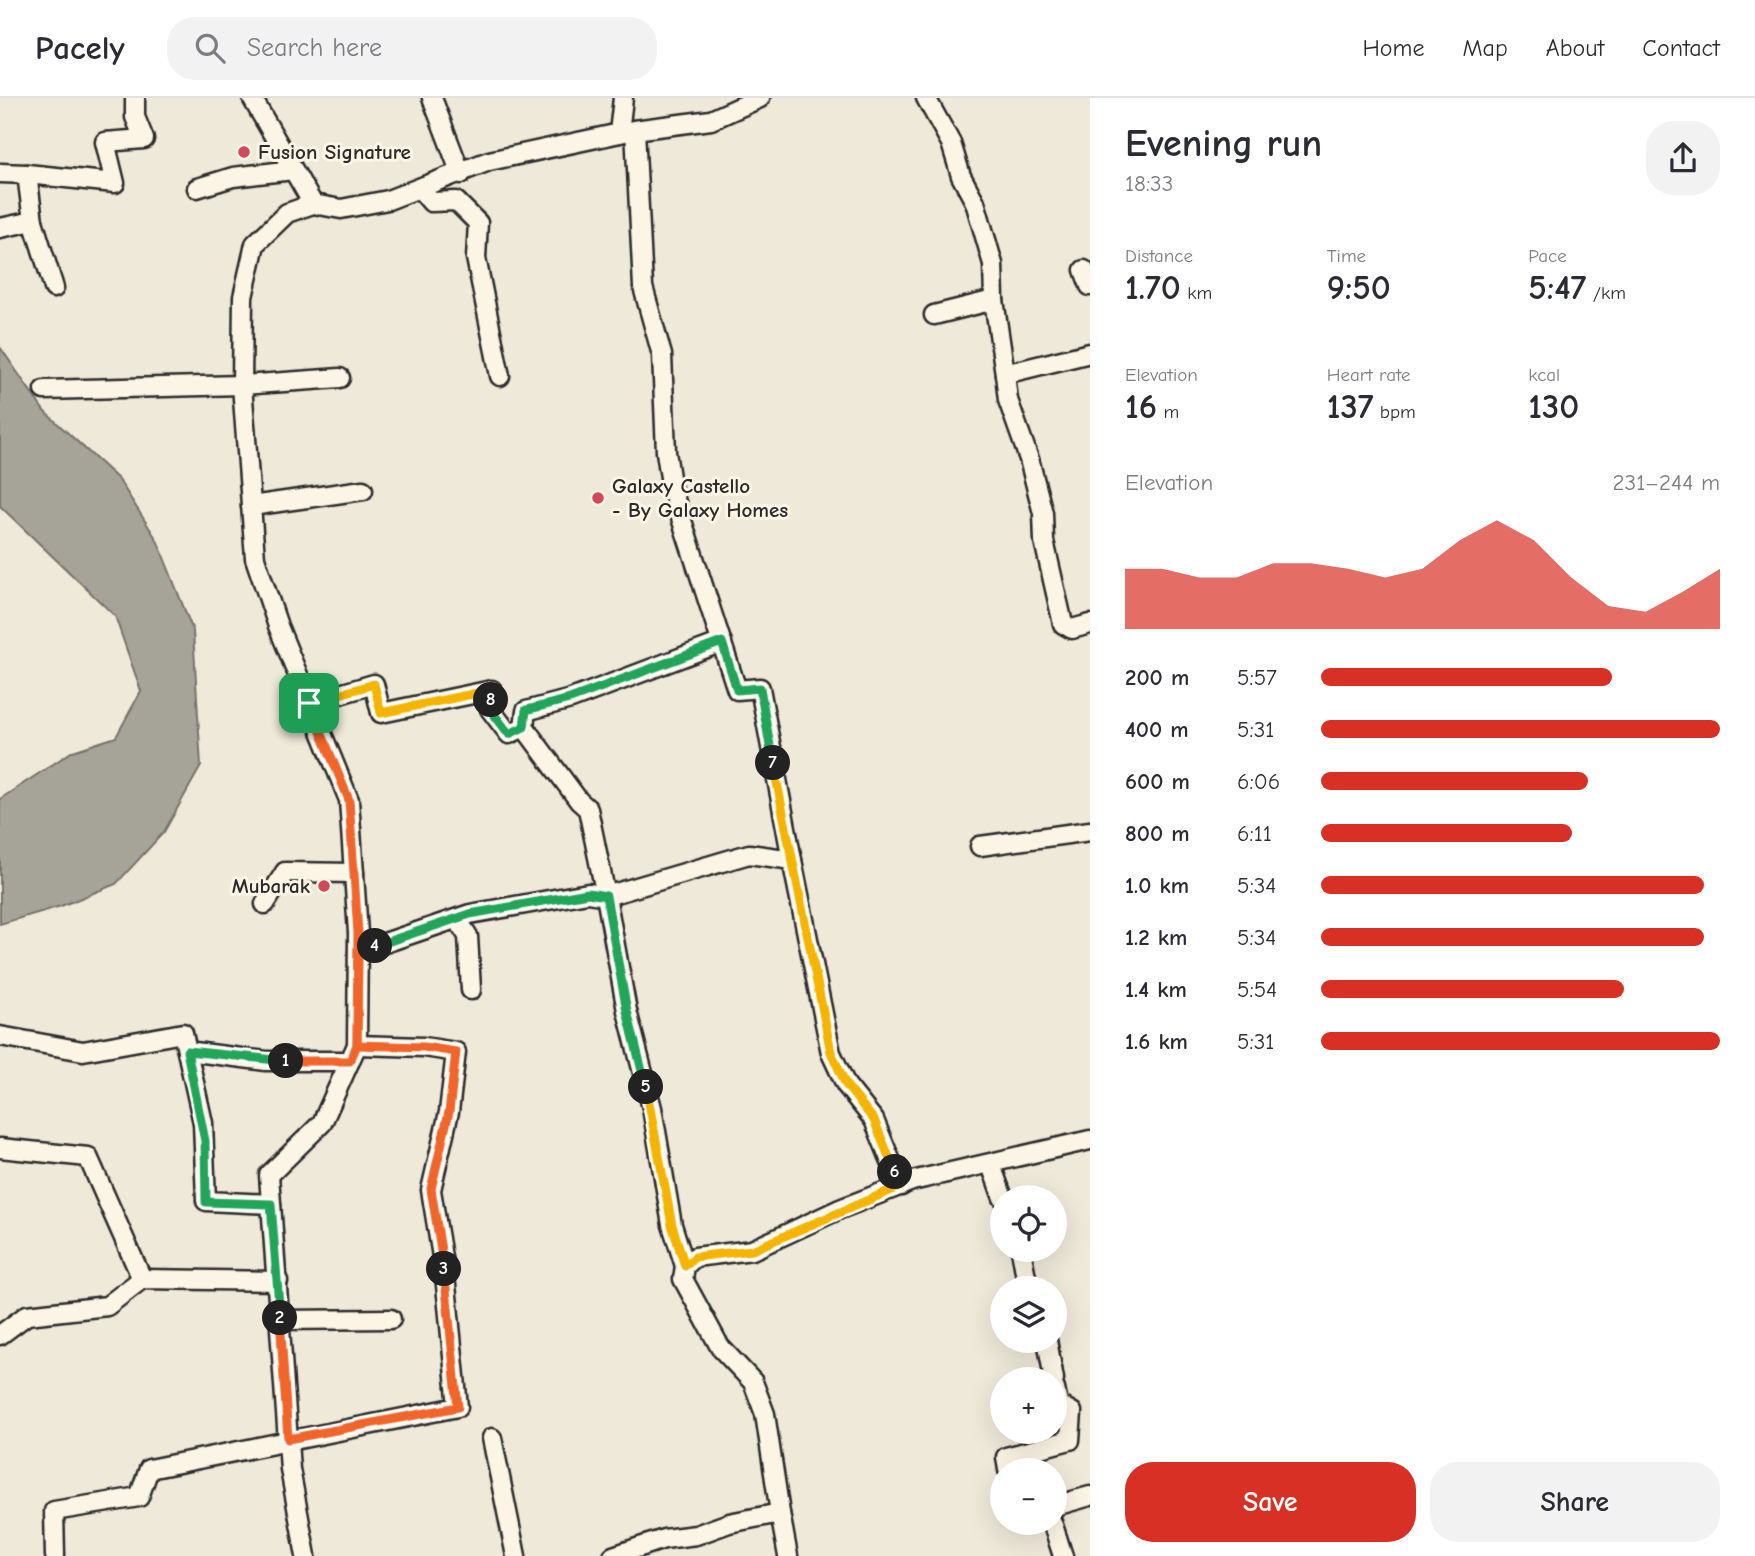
<!DOCTYPE html>
<html lang="en">
<head>
<meta charset="utf-8">
<style>
  body { margin:0; font-family:"Comic Neue",sans-serif; background:#f2f2f3; color:#2b2b33; height:100vh; display:flex; flex-direction:column; font-size:26px; white-space:nowrap }
  * { box-sizing:border-box; margin:0 }
  p { font-size:23px; color:#7c7c81 }
  .icon { flex:none; width:38px; height:38px; fill:none; stroke:currentColor; stroke-width:2; stroke-linecap:round; stroke-linejoin:round }
  .map { position:relative; flex:1; overflow:hidden }
  .side { display:flex; flex-direction:column; background:#fff; width:665px }
  .side>* { flex:none }
  .buttons { position:absolute; left:990px; top:1087px; display:grid; gap:14px }
  .buttons a { display:grid; place-items:center; width:77px; height:77px; border-radius:50%; background:#fff; box-shadow:0 7px 28px #0002; font-size:35px }
  .pin { position:absolute; display:grid; place-items:center; width:60px; height:60px; color:#fff; margin:-30px; border-radius:14px; box-shadow:0 4px 10px #0006 }
  .km { position:absolute; width:35px; height:35px; margin:-18px; border-radius:50%; background:#222; color:#fff; font-size:19px; line-height:35px; text-align:center }
  .round { display:grid; place-items:center; flex:none; width:74px; height:74px; border-radius:28px; background:#f2f2f3 }
  .overview { display:flex; align-items:center; justify-content:space-between; height:119px; padding:0 35px }
  h1 { font-size:38px; font-weight:800; line-height:52px }
  .stats { display:grid; grid-template-columns:repeat(3,1fr); gap:10px; height:119px; padding:7px 35px }
  .stats div { display:grid; align-content:center }
  .stats b { font-size:35px; font-weight:800 }
  .stats small { font-size:19px; font-weight:400 }
  .stats p { font-size:19px }
  .chart { height:196px; padding:14px 35px }
  .chart p { display:flex; justify-content:space-between }
  .chart svg { width:100%; height:126px; margin-top:7px; fill:#d93025; opacity:.7 }
  .primary-button { display:flex; gap:14px; margin-top:auto; padding:14px 35px }
  .primary-button a { flex:1; height:80px; border-radius:28px; background:#d93025; color:#fff; font-size:28px; font-weight:800; line-height:80px; text-align:center }
  .primary-button a+a { background:#f2f2f3; color:#2b2b33 }
  ul { padding:0 35px; list-style:none; font-size:23px }
  li { display:grid; grid-template-columns:112px 84px 1fr; align-items:center; height:52px }
  li i { height:18px; border-radius:9px; background:#d93025 }
  header { display:flex; align-items:center; gap:42px; box-sizing:border-box; height:98px; padding:0 35px; background:#fff; border-bottom:2px solid #e1e1e2 }
  header strong { font-size:33px }
  nav { display:flex; gap:38px; margin-inline-start:auto; font-size:24px }
  .search { width:490px; height:63px; background:#f2f2f3; display:flex; align-items:center; gap:18px; box-sizing:border-box; padding:0 24px; border-radius:28px; color:#7c7c81; font-size:26px }
  main { display:flex; flex:1; min-height:0 }
  .map>svg:first-child { display:block }
  .water { fill:#a6a399; stroke:#75736d; stroke-width:2 }
  .lines { fill:none; stroke-linecap:round; stroke-linejoin:round }
  .minor-casing { stroke:#2b2b2b; stroke-width:23 }
  .minor { stroke:#fcf5e5; stroke-width:18 }
  .split-1-casing { stroke:#fff; stroke-width:14 }
  .split-2-casing { stroke:#fff; stroke-width:14 }
  .split-3-casing { stroke:#fff; stroke-width:14 }
  .split-4-casing { stroke:#fff; stroke-width:14 }
  .split-5-casing { stroke:#fff; stroke-width:14 }
  .split-6-casing { stroke:#fff; stroke-width:14 }
  .split-7-casing { stroke:#fff; stroke-width:14 }
  .split-8-casing { stroke:#fff; stroke-width:14 }
  .split-9-casing { stroke:#fff; stroke-width:14 }
  .split-1 { stroke:#f0652b; stroke-width:9 }
  .split-2 { stroke:#22a559; stroke-width:9 }
  .split-3 { stroke:#f0652b; stroke-width:9 }
  .split-4 { stroke:#f0652b; stroke-width:9 }
  .split-5 { stroke:#22a559; stroke-width:9 }
  .split-6 { stroke:#f5b400; stroke-width:9 }
  .split-7 { stroke:#f5b400; stroke-width:9 }
  .split-8 { stroke:#22a559; stroke-width:9 }
  .split-9 { stroke:#f5b400; stroke-width:9 }
  .poi-dot { fill:#d1495b; stroke:#fcf5e5; stroke-width:2.5 }
  .labels { text-anchor:middle; dominant-baseline:central; stroke-width:6; stroke-linejoin:round; paint-order:stroke }
  .poi-label { font-size:21px; font-weight:bold; fill:#2b2b2b; stroke:#fcf5e5; text-anchor:start }
</style>
</head>
<body>
<header>
<strong>Pacely</strong>
<div class="search"><svg class="icon" aria-label="search" viewBox="0 0 24 24"><circle cx="10" cy="10" r="6"/><path d="M15 15l6 6"/></svg>Search here</div>
<nav><a>Home</a><a>Map</a><a>About</a><a>Contact</a></nav>
</header>
<main>
<div class="map">
<svg width="1090" height="1458" viewBox="0 0 1090 1458">
  <rect width="100%" height="100%" fill="#efe9da"/>
  <filter id="ink" filterUnits="userSpaceOnUse"><feTurbulence type="fractalNoise" baseFrequency=".0143" numOctaves="2"/><feDisplacementMap in="SourceGraphic" scale="14" xChannelSelector="R" yChannelSelector="G"/><feConvolveMatrix kernelMatrix="1 2 1 2 8 2 1 2 1" color-interpolation-filters="sRGB"/></filter>
  <g filter="url(#ink)">
    <!-- water -->
    <path class="water" d="M 0,249 L 44,313 L 119,382 L 157,442 L 193,533 L 201,668 L 164,734 L 116,786 L 61,808 L 0,826 L 0,701 L 73,653 L 116,639 L 141,593 L 115,518 L 0,408 Z"/>
    <g class="lines">
      <defs>
        <g id="minor">
          <path d="M 252,0 L 313,106 L 287,115 L 255,146 L 243,199 L 242,287 L 255,460 L 278,528 L 349,702 L 358,835 L 357,947 L 322,1025 L 269,1077 L 290,1371 L 306,1458"/>
          <path d="M 432,0 L 461,76"/>
          <path d="M 926,0 L 951,45 L 961,78 L 975,104 L 993,166 L 994,202"/>
          <path d="M 635,32 L 643,189 L 662,257 L 666,354 L 672,392 L 737,592 L 760,590 L 792,762 L 749,756 L 606,798 L 588,711 L 579,703 L 524,629 L 526,613 L 571,601 L 722,544"/>
          <path d="M 619,35 L 623,0"/>
          <path d="M 0,75 L 27,76"/>
          <path d="M 197,90 L 233,79 L 293,72"/>
          <path d="M 420,91 L 431,104 L 456,103 L 478,125 L 476,160 L 500,278"/>
          <path d="M 313,106 L 341,111 L 388,102 L 489,63 L 634,32 L 711,22 L 760,0"/>
          <path d="M 33,123 L 54,190"/>
          <path d="M 0,130 L 33,123 L 27,76 L 115,85 L 105,44 L 144,41 L 135,19 L 135,0"/>
          <path d="M 1084,172 L 1090,188"/>
          <path d="M 934,217 L 994,202 L 1005,276 L 1090,255"/>
          <path d="M 1005,276 L 1008,302 L 1029,361 L 1043,415 L 1044,443 L 1063,526 L 1072,531 L 1090,526"/>
          <path d="M 44,292 L 242,287 L 340,280"/>
          <path d="M 251,408 L 363,392"/>
          <path d="M 309,605 L 374,586 L 381,615 L 492,592 L 490,611 L 509,636 L 524,629"/>
          <path d="M 980,748 L 1090,733"/>
          <path d="M 792,762 L 831,955 L 846,987 L 874,1022 L 901,1088"/>
          <path d="M 265,806 L 285,774 L 354,775"/>
          <path d="M 457,821 L 468,838 L 471,892"/>
          <path d="M 358,854 L 470,816 L 588,795 L 606,798 L 627,913 L 652,1010 L 672,1127 L 685,1168"/>
          <path d="M 0,938 L 83,953 L 183,935 L 203,1025 L 206,1103 L 271,1106"/>
          <path d="M 187,953 L 266,963 L 350,963"/>
          <path d="M 0,1050 L 88,1059 L 142,1181"/>
          <path d="M 991,1067 L 1003,1100"/>
          <path d="M 1021,1152 L 1028,1190"/>
          <path d="M 281,1222 L 391,1221"/>
          <path d="M 0,1237 L 27,1217 L 107,1208 L 142,1181 L 278,1183"/>
          <path d="M 1047,1242 L 1054,1281"/>
          <path d="M 492,1340 L 516,1458"/>
          <path d="M 1008,1372 L 1006,1359 L 1070,1342 L 1072,1314 L 1058,1306 L 1055,1291"/>
          <path d="M 1055,1408 L 1090,1398"/>
          <path d="M 780,1415 L 788,1458"/>
          <path d="M 1052,1424 L 1063,1458"/>
          <path d="M 55,1458 L 54,1413 L 139,1399 L 149,1371 L 458,1309 L 445,1177 L 431,1092 L 449,1014 L 456,954 L 424,949 L 357,947"/>
          <path d="M 613,1458 L 664,1441 L 696,1437 L 729,1425 L 780,1415 L 765,1316 L 753,1284 L 720,1249 L 683,1181 L 685,1168 L 695,1159 L 752,1152 L 840,1111 L 912,1083 L 1090,1042"/>
        </g>
      </defs>
      <!-- minor casing -->
      <use href="#minor" class="minor-casing"/>
      <!-- minor -->
      <use href="#minor" class="minor"/>
    </g>
  </g>
  <g class="lines" filter="url(#ink)">
    <defs>
      <path id="split-1" d="M 286,963 L 350,963 L 357,947 L 358,835 L 349,702 L 309,605"/>
      <path id="split-2" d="M 280,1220 L 271,1106 L 206,1104 L 205,1043 L 187,953 L 286,963"/>
      <path id="split-3" d="M 280,1220 L 288,1341 L 458,1309 L 444,1171"/>
      <path id="split-4" d="M 375,848 L 358,853 L 357,947 L 424,949 L 456,954 L 449,1014 L 431,1091 L 444,1171"/>
      <path id="split-5" d="M 375,848 L 470,816 L 588,795 L 606,798 L 627,913 L 646,989"/>
      <path id="split-6" d="M 646,989 L 672,1127 L 685,1168 L 695,1159 L 752,1152 L 901,1088 L 895,1074"/>
      <path id="split-7" d="M 773,665 L 831,954 L 846,987 L 874,1022 L 895,1074"/>
      <path id="split-8" d="M 491,602 L 490,611 L 509,636 L 524,629 L 526,612 L 570,601 L 722,544 L 737,592 L 760,590 L 773,665"/>
      <path id="split-9" d="M 309,605 L 374,586 L 381,615 L 492,592 L 491,602"/>
    </defs>
    <!-- split-1 casing -->
    <use href="#split-1" class="split-1-casing"/>
    <!-- split-2 casing -->
    <use href="#split-2" class="split-2-casing"/>
    <!-- split-3 casing -->
    <use href="#split-3" class="split-3-casing"/>
    <!-- split-4 casing -->
    <use href="#split-4" class="split-4-casing"/>
    <!-- split-5 casing -->
    <use href="#split-5" class="split-5-casing"/>
    <!-- split-6 casing -->
    <use href="#split-6" class="split-6-casing"/>
    <!-- split-7 casing -->
    <use href="#split-7" class="split-7-casing"/>
    <!-- split-8 casing -->
    <use href="#split-8" class="split-8-casing"/>
    <!-- split-9 casing -->
    <use href="#split-9" class="split-9-casing"/>
    <!-- split-1 -->
    <use href="#split-1" class="split-1"/>
    <!-- split-2 -->
    <use href="#split-2" class="split-2"/>
    <!-- split-3 -->
    <use href="#split-3" class="split-3"/>
    <!-- split-4 -->
    <use href="#split-4" class="split-4"/>
    <!-- split-5 -->
    <use href="#split-5" class="split-5"/>
    <!-- split-6 -->
    <use href="#split-6" class="split-6"/>
    <!-- split-7 -->
    <use href="#split-7" class="split-7"/>
    <!-- split-8 -->
    <use href="#split-8" class="split-8"/>
    <!-- split-9 -->
    <use href="#split-9" class="split-9"/>
  </g>
  <!-- markers -->
  <g class="poi-dot">
    <circle cx="244" cy="54" r="7"/>
    <circle cx="598" cy="400" r="7"/>
    <circle cx="324" cy="788" r="7"/>
  </g>
  <g class="labels">
    <!-- poi labels -->
    <g class="poi-label">
      <text x="258" y="54">Fusion Signature</text>
      <text x="612" y="388">Galaxy Castello<tspan x="612" dy="24">- By Galaxy Homes</tspan></text>
      <text x="310" y="788" text-anchor="end">Mubarak</text>
    </g>
  </g>
</svg>
<div class="buttons">
<a><svg class="icon" aria-label="locate" viewBox="0 0 24 24"><circle cx="12" cy="12" r="6"/><path d="M12 2v4M12 18v4M2 12h4M18 12h4"/></svg></a>
<a><svg class="icon" aria-label="layers" viewBox="0 0 24 24"><path d="M12 4l9 5-9 5-9-5zM3 14l9 5 9-5"/></svg></a>
<a>+</a>
<a>−</a>
</div>
<div class="pin" style="left:309px;top:605px;background:#1e9e55"><svg class="icon" aria-label="arrive" viewBox="0 0 24 24"><path d="M6 21V4h12l-3 4 3 4H6"/></svg></div>
<b class="km" style="left:286px;top:963px">1</b>
<b class="km" style="left:280px;top:1220px">2</b>
<b class="km" style="left:444px;top:1171px">3</b>
<b class="km" style="left:375px;top:848px">4</b>
<b class="km" style="left:646px;top:989px">5</b>
<b class="km" style="left:895px;top:1074px">6</b>
<b class="km" style="left:773px;top:665px">7</b>
<b class="km" style="left:491px;top:602px">8</b>
</div>
<section class="side">
<div class="overview"><div><h1>Evening run</h1><p>18:33</p></div><a class="round"><svg class="icon" aria-label="share" viewBox="0 0 24 24"><path d="M12 15V3M7 8l5-5 5 5M5 13v7h14v-7"/></svg></a></div>
<div class="stats">
<div><p>Distance</p><b>1.70<small> km</small></b></div>
<div><p>Time</p><b>9:50</b></div>
<div><p>Pace</p><b>5:47<small> /km</small></b></div>
</div>
<div class="stats">
<div><p>Elevation</p><b>16<small> m</small></b></div>
<div><p>Heart rate</p><b>137<small> bpm</small></b></div>
<div><p>kcal</p><b>130</b></div>
</div>
<div class="chart"><p><span>Elevation</span>231–244 m</p>
<svg viewBox="0 0 160 44" preserveAspectRatio="none"><path d="M0 44V23L10 23L20 26L30 26L40 21L50 21L60 23L70 26L80 23L90 13L100 6L110 13L120 26L130 36L140 38L150 31L160 23V44z"/></svg>
</div>
<ul>
<li><b>200 m</b>5:57<i style="width:73%"></i></li>
<li><b>400 m</b>5:31<i style="width:100%"></i></li>
<li><b>600 m</b>6:06<i style="width:67%"></i></li>
<li><b>800 m</b>6:11<i style="width:63%"></i></li>
<li><b>1.0 km</b>5:34<i style="width:96%"></i></li>
<li><b>1.2 km</b>5:34<i style="width:96%"></i></li>
<li><b>1.4 km</b>5:54<i style="width:76%"></i></li>
<li><b>1.6 km</b>5:31<i style="width:100%"></i></li>
</ul>
<div class="primary-button"><a>Save</a><a>Share</a></div>
</section>
</main>
</body>
</html>
